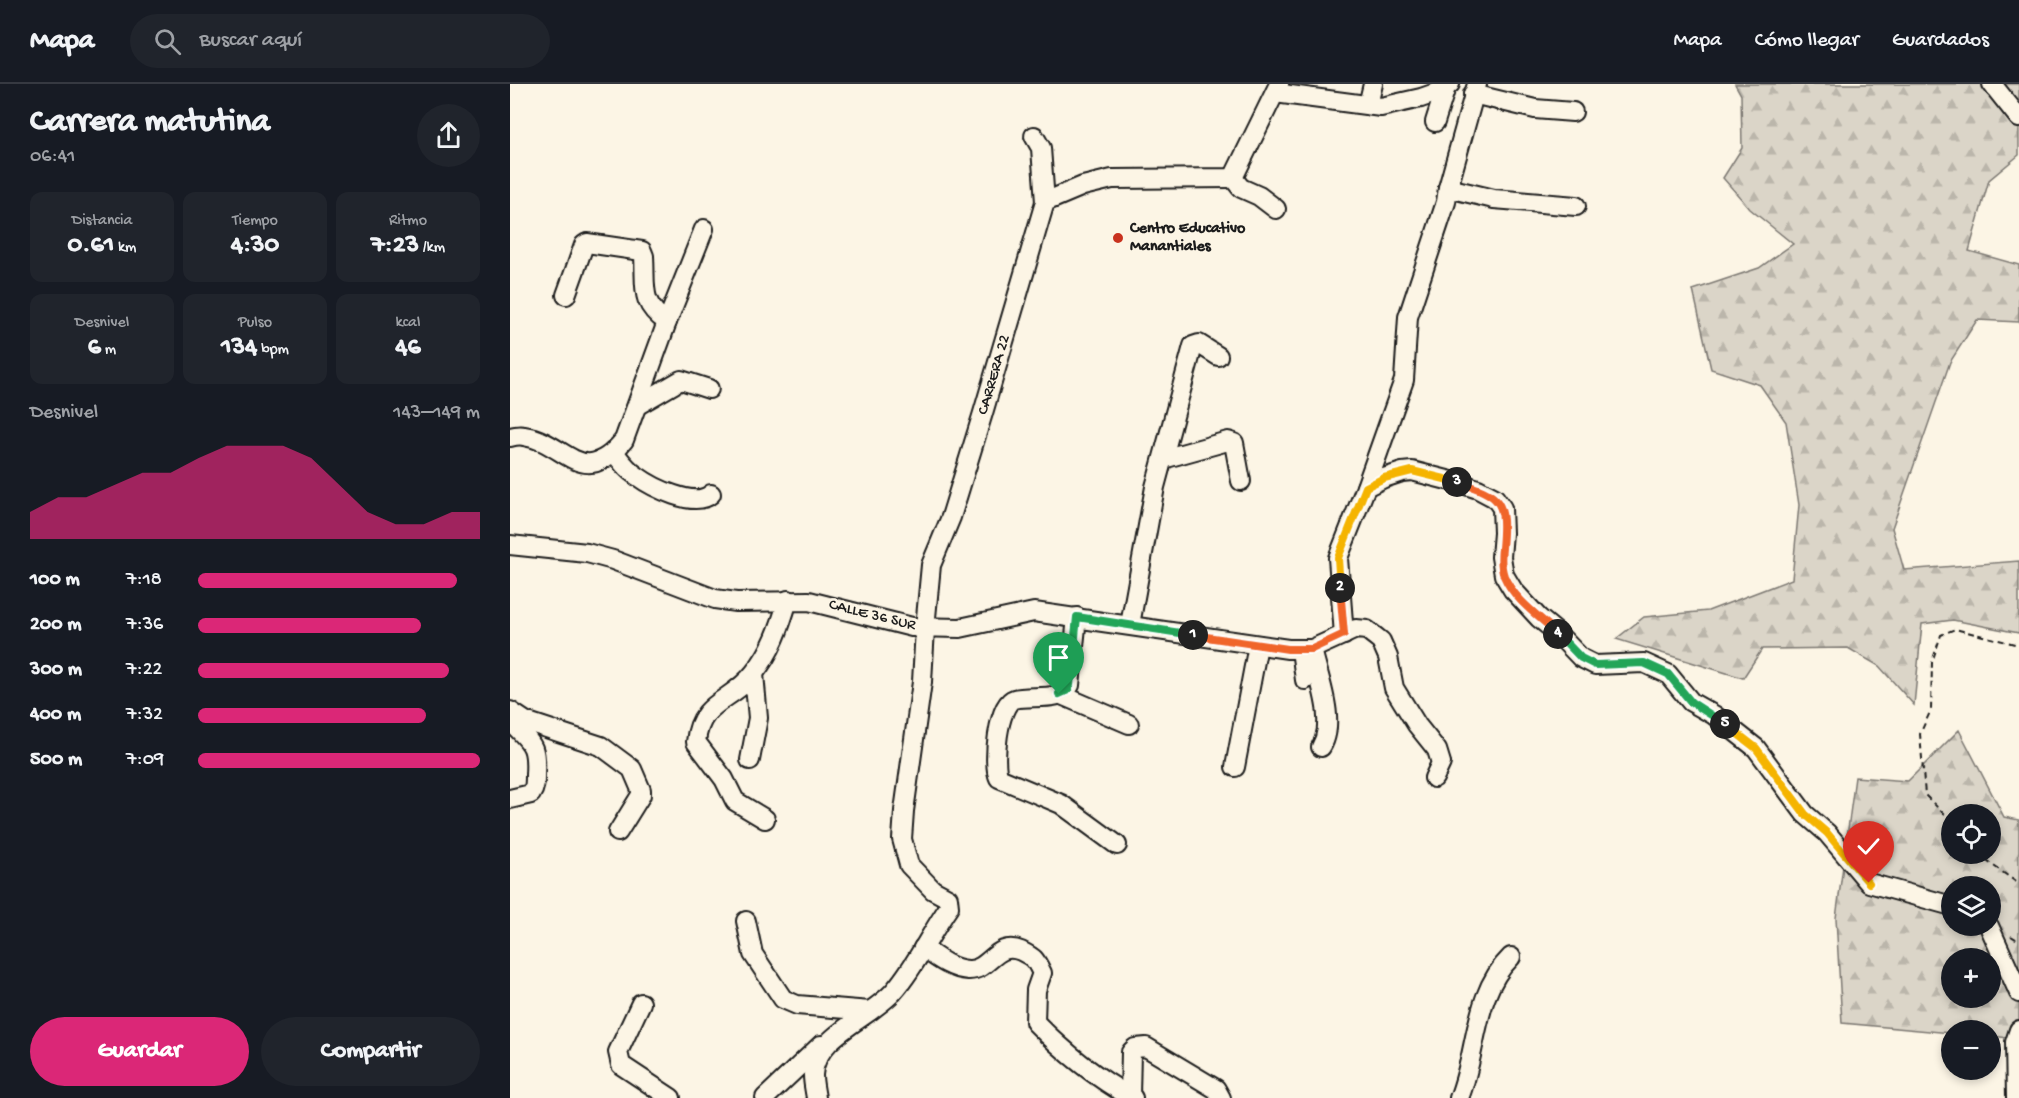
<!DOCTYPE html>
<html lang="es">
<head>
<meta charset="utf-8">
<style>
  body { margin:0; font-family:"Gochi Hand",sans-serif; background:#20242c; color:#f1f3f6; height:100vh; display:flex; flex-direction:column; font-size:22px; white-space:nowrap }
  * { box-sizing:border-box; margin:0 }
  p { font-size:20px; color:#9ea1a6 }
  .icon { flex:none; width:33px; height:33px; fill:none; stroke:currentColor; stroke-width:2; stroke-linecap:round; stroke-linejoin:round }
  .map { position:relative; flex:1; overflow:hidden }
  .details { display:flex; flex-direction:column; background:#171b24; width:510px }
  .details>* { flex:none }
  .fabs { position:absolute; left:1431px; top:720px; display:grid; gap:12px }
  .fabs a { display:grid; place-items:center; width:60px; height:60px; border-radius:50%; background:#171b24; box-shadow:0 3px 9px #0003; font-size:30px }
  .pin { position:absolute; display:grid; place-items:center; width:51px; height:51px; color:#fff; margin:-62px -26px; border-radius:50% 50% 50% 0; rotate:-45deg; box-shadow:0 0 6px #0007 }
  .pin .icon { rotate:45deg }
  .km { position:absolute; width:30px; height:30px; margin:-15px; border-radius:50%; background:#222; color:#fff; font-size:16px; line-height:30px; text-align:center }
  .round { display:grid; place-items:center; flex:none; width:63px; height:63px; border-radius:32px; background:#20242c }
  .head { display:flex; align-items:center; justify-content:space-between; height:102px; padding:0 30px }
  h1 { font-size:33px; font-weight:800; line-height:45px }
  .stats { display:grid; grid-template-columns:repeat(3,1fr); gap:9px; height:102px; padding:6px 30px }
  .stats div { display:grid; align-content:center; border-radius:12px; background:#20242c; text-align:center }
  .stats b { font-size:26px; font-weight:800 }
  .stats small { font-size:16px; font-weight:400 }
  .stats p { font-size:16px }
  .chart { height:168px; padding:12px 30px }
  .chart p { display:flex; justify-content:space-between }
  .chart svg { width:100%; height:108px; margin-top:6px; fill:#db2777; opacity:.7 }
  .action { display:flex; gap:12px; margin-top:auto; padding:12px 30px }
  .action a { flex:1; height:69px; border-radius:36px; background:#db2777; color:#fff; font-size:24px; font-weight:800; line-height:69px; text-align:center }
  .action a+a { background:#20242c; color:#f1f3f6 }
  ul { padding:0 30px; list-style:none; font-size:20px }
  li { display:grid; grid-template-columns:96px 72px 1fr; align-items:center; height:45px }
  li i { height:15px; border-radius:8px; background:#db2777 }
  header { display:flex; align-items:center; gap:36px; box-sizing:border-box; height:84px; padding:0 30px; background:#171b24; border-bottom:2px solid #363941 }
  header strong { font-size:28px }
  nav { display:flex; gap:33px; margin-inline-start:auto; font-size:21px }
  .search { width:420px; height:54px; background:#20242c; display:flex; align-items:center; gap:15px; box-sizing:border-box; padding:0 21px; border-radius:33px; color:#9ea1a6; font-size:22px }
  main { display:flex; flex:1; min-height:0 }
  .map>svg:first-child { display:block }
  .forest { fill:url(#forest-firs); stroke:#7c7872; stroke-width:1.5; fill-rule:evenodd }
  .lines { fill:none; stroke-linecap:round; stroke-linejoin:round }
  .minor-casing { stroke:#1c1c1c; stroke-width:22 }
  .path { stroke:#1c1c1c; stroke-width:2; stroke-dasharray:6 4.5; stroke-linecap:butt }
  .minor { stroke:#fcf5e5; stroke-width:18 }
  .split-1-casing { stroke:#fff; stroke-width:12 }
  .split-2-casing { stroke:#fff; stroke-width:12 }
  .split-3-casing { stroke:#fff; stroke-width:12 }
  .split-4-casing { stroke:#fff; stroke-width:12 }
  .split-5-casing { stroke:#fff; stroke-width:12 }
  .split-6-casing { stroke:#fff; stroke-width:12 }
  .split-1 { stroke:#22a559; stroke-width:8 }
  .split-2 { stroke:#f0652b; stroke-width:8 }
  .split-3 { stroke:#f5b400; stroke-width:8 }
  .split-4 { stroke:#f0652b; stroke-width:8 }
  .split-5 { stroke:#22a559; stroke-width:8 }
  .split-6 { stroke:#f5b400; stroke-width:8 }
  .poi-dot { fill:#c8321e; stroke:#fcf5e5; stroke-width:2 }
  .labels { text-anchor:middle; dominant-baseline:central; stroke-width:5; stroke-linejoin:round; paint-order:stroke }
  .poi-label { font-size:16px; font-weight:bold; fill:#1c1c1c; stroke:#fcf5e5; text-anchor:start }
  .street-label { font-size:16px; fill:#1c1c1c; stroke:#fcf5e5 }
</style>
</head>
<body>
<header>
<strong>Mapa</strong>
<div class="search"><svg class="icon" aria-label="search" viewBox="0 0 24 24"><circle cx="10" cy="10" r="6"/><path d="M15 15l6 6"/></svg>Buscar aquí</div>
<nav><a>Mapa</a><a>Cómo llegar</a><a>Guardados</a></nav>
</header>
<main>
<section class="details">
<div class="head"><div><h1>Carrera matutina</h1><p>06:41</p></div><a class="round"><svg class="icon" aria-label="share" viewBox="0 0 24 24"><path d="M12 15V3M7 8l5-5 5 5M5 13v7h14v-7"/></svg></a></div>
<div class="stats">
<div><p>Distancia</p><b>0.61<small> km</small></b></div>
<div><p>Tiempo</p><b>4:30</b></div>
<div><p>Ritmo</p><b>7:23<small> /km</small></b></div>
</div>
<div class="stats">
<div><p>Desnivel</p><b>6<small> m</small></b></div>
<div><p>Pulso</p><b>134<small> bpm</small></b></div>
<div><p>kcal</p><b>46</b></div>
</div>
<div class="chart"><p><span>Desnivel</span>143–149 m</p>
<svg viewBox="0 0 160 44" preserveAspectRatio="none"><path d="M0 44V33L10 27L20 27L30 22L40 17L50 17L60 11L70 6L80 6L90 6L100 11L110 22L120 33L130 38L140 38L150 33L160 33V44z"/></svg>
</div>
<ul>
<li><b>100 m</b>7:18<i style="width:92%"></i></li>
<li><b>200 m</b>7:36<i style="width:79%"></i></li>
<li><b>300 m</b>7:22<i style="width:89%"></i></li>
<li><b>400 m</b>7:32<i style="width:81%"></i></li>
<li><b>500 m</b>7:09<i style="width:100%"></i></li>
</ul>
<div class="action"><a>Guardar</a><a>Compartir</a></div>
</section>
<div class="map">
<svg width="1509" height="1014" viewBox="0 0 1509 1014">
  <defs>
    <pattern id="forest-firs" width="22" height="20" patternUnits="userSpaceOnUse" patternTransform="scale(1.5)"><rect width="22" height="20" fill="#dbd5c8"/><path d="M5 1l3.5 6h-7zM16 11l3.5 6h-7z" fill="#bbb6ab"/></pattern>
  </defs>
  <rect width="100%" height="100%" fill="#fcf5e5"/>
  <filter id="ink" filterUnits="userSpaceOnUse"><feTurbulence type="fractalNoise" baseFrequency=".0167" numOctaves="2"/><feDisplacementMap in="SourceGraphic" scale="12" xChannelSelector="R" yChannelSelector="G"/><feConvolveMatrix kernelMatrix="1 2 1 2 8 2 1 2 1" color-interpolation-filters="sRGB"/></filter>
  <g filter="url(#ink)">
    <!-- forest -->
    <g class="forest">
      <path d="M 1225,0 L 1509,0 L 1509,71 L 1479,96 L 1459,167 L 1509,181 L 1509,238 L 1467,236 L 1440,278 L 1382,444 L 1394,486 L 1509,477 L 1509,549 L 1443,536 L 1412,540 L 1404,621 L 1369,582 L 1338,564 L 1252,565 L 1233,594 L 1106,555 L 1134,533 L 1198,527 L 1282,495 L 1289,421 L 1276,338 L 1250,301 L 1201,285 L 1183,206 L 1249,184 L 1283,160 L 1240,125 L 1213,94 L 1232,64 L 1231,11 Z"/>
      <path d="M 1449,646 L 1494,733 L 1509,736 L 1509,955 L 1481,952 L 1480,946 L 1442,946 L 1441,949 L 1332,939 L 1326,834 L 1345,693 L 1398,697 ZM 1442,730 L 1480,730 L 1480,770 L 1442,770 ZM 1442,802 L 1480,802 L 1480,842 L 1442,842 ZM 1442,874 L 1480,874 L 1480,914 L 1442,914 Z"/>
    </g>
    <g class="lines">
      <defs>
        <g id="minor">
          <path d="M 1482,0 L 1509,34"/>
          <path d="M 765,9 L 871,23 L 911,14 L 928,8 L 940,0"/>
          <path d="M 963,10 L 1025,25 L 1063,28"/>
          <path d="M 858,21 L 863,0"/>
          <path d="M 925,38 L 936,3"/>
          <path d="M 524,52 L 531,64 L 535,118"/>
          <path d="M 723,94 L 731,104 L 749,112 L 766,125"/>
          <path d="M 938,104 L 984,115 L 1066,122"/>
          <path d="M 56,211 L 74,161 L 77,159 L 132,167 L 134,172 C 136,203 129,219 157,238"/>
          <path d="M 128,321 L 171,296 L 199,305"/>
          <path d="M 0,353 C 4,352 10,351 14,352 C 55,357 72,408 114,356 L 157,238 L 194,145"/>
          <path d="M 104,368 C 111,377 117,386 127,392 C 142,403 185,425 201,410"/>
          <path d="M 653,375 L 718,357 L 724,359 L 731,397"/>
          <path d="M 856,403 L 874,394 L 892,388 L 902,387 L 949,399 L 968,405 L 985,414 L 992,424 L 993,449 L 991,473 L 994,491 L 1003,506 L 1029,534 L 1046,548 L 1071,574 L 1085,581 L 1134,579 L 1158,590 L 1181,618 L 1204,631 L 1246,664 L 1295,730 L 1317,749 L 1359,799 L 1442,822"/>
          <path d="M 0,461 L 77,469 L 103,476 L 205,515 L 226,518 L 299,517 L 402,543 L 450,544 L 524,528 L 778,565 L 802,565 L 846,545 L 857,546 L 866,553 L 871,557 L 878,573 L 884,604 L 907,641 L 927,666 L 931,679 L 924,694"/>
          <path d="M 567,533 L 560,601 C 552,619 520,610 504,615 C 488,620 482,680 489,694 L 551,720 L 607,761"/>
          <path d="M 620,541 L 645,403 L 683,262 L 689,260 L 708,272"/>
          <path d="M 834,551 L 828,474 L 856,403 L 894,296 L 898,233 L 936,118 L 938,104 L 967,0"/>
          <path d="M 791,565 L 795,596"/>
          <path d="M 802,565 C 808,593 827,638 811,663"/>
          <path d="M 549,610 L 619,640"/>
          <path d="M 0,627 L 15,637 L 91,662 L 122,685 L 131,706 L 131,711 L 108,748"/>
          <path d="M 0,636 C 20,660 27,657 25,691 C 25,699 25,704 21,710 L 0,715"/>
          <path d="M 240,676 L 248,634 L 244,590"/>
          <path d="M 725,683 L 748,561"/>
          <path d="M 255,735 L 225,717 L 214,695 L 186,658 C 190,616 222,618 244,589 C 262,567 270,543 278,516"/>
          <path d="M 236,837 L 243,870 L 273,915 L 287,921 L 360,927"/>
          <path d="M 1479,842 L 1509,909"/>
          <path d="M 413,864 C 426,873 441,885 458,886 C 480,887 486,856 511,867 C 525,874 525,875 532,889 L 526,906 L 525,938 C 554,968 586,994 623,1014"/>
          <path d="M 131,919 L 108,968 L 111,981 L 161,1014"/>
          <path d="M 620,1012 L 621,968 L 625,964 L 636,963 L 706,1005 L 711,1014"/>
          <path d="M 255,1014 L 311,961"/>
          <path d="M 306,1014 C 305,1007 303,999 303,991 C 304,952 362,933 384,907 C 406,882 420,850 439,823 L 438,814 L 423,806 L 399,781 L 392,755 L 394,727 L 412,598 L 415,544 L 421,481 L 441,433 L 473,329 L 535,118 L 573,102 L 602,95 L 723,94 L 769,0"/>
          <path d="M 949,1014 C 968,967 963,910 1001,873"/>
          <path d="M 1506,1014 L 1505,958 L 1509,946"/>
        </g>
      </defs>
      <!-- minor casing -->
      <use href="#minor" class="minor-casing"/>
      <!-- path -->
      <g class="path">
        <path d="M 1442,738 L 1415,711 L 1410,650 L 1421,626 L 1422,578 L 1431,551 L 1445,545 L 1509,561"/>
        <path d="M 1467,770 L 1509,800"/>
        <path d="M 1501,852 L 1509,857"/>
      </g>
      <!-- minor -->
      <use href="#minor" class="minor"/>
    </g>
  </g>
  <g class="lines" filter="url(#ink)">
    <defs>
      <path id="split-1" d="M 549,610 L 558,606 L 560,601 L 567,533 L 683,551"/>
      <path id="split-2" d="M 683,551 L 778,565 L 802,565 L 834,550 L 830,504"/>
      <path id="split-3" d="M 830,504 L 828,474 L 856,403 L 874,394 L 902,387 L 947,398"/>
      <path id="split-4" d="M 947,398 C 992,411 996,418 992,464 C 991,473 991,484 994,492 C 1004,516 1030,533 1048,550"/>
      <path id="split-5" d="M 1048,550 L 1071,574 L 1085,581 L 1134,579 L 1158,590 L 1181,618 L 1215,640"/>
      <path id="split-6" d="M 1215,640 L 1246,664 L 1295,730 L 1317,749 L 1359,799"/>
    </defs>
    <!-- split-1 casing -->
    <use href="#split-1" class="split-1-casing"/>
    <!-- split-2 casing -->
    <use href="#split-2" class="split-2-casing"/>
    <!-- split-3 casing -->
    <use href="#split-3" class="split-3-casing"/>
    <!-- split-4 casing -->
    <use href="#split-4" class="split-4-casing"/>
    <!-- split-5 casing -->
    <use href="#split-5" class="split-5-casing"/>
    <!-- split-6 casing -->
    <use href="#split-6" class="split-6-casing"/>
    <!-- split-1 -->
    <use href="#split-1" class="split-1"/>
    <!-- split-2 -->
    <use href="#split-2" class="split-2"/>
    <!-- split-3 -->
    <use href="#split-3" class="split-3"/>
    <!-- split-4 -->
    <use href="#split-4" class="split-4"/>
    <!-- split-5 -->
    <use href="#split-5" class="split-5"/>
    <!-- split-6 -->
    <use href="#split-6" class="split-6"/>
  </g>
  <!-- markers -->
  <circle class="poi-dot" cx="608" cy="154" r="6"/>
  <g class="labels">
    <!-- poi labels -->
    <g class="poi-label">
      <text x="620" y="145">Centro Educativo<tspan x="620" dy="18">Manantiales</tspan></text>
    </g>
    <!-- street labels -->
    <g class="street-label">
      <text transform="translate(485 291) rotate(-74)">CARRERA 22</text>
      <text transform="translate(362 532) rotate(14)">CALLE 36 SUR</text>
    </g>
  </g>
</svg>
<div class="fabs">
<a><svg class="icon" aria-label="locate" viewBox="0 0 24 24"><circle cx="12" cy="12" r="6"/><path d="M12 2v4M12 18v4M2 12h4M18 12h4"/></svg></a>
<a><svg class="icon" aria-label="layers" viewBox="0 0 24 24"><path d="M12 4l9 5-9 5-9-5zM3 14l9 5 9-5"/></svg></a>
<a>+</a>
<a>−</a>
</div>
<div class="pin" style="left:549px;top:610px;background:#1e9e55"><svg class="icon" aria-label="arrive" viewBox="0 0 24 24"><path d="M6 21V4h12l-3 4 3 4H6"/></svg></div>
<div class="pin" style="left:1359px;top:799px;background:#d93025"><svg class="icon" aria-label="check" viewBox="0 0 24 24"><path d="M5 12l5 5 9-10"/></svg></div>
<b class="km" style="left:683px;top:551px">1</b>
<b class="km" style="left:830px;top:504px">2</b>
<b class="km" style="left:947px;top:398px">3</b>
<b class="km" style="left:1048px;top:550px">4</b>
<b class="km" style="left:1215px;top:640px">5</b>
</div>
</main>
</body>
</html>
